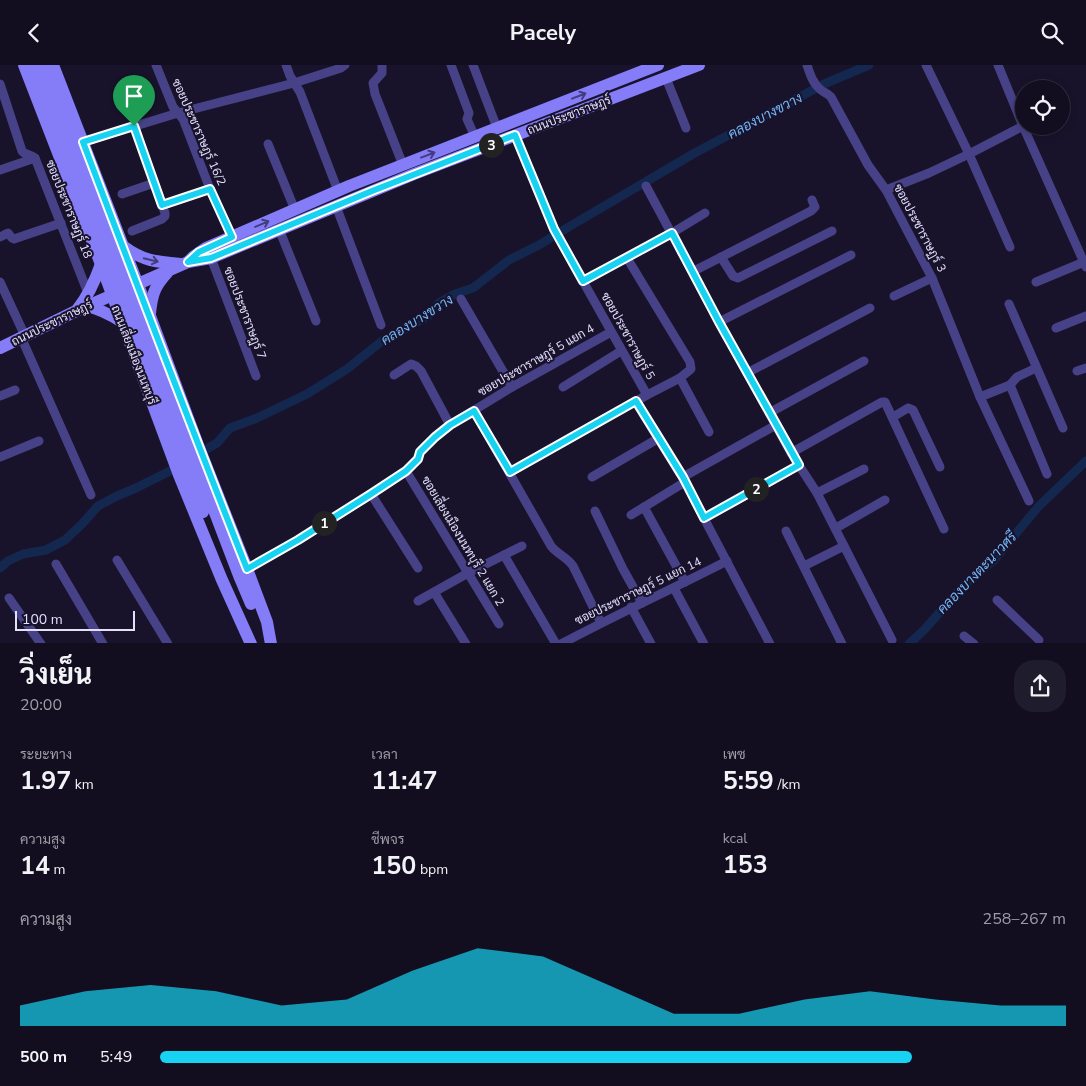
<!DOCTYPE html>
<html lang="th">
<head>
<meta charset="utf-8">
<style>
  body { margin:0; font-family:"Nunito Sans",Sarabun,sans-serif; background:#1f1c2d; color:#f1f3f6; height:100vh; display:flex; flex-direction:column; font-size:19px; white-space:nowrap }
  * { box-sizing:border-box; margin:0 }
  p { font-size:16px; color:#9c9ca5 }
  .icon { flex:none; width:28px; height:28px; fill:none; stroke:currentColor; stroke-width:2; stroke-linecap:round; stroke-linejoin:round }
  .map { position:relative; height:578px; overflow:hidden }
  .drawer { display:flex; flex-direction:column; background:#120e20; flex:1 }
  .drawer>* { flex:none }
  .buttons { position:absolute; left:1015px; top:15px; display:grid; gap:10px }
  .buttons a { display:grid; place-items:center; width:55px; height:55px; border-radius:50%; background:#120e20; box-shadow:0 2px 8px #0003,0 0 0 1px #312e3e; font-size:25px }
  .scale { position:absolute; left:15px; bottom:12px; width:120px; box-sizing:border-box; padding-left:5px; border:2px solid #e4dffd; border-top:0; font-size:14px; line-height:18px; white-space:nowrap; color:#e4dffd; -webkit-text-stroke:4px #18132b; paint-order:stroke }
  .pin { position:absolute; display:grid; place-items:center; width:42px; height:42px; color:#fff; margin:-51px -21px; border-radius:50% 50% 50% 0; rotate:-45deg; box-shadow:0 0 5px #0007 }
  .pin .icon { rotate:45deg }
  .km { position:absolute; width:25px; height:25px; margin:-12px; border-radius:50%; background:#222; color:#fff; font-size:14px; line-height:25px; text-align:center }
  .round { display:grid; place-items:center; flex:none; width:52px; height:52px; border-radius:20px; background:#1f1c2d }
  .head { display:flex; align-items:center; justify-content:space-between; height:85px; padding:0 20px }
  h1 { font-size:28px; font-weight:700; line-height:38px }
  .figures { display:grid; grid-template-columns:repeat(3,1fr); gap:8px; height:85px; padding:5px 20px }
  .figures div { display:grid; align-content:center }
  .figures b { font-size:25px; font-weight:700 }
  .figures small { font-size:14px; font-weight:400 }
  .figures p { font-size:14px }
  .chart { height:140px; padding:10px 20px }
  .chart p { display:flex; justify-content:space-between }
  .chart svg { width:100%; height:90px; margin-top:5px; fill:#17d2f1; opacity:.7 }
  ul { padding:0 20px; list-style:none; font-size:16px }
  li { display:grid; grid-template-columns:80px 60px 1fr; align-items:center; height:38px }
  li i { height:12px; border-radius:6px; background:#17d2f1 }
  header { display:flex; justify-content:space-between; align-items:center; height:65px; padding:0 20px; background:#120e20; font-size:22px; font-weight:700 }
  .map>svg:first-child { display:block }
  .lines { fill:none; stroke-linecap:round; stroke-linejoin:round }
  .canal { stroke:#13274f; stroke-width:9 }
  .minor { stroke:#474187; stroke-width:9 }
  .secondary { stroke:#857cf7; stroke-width:12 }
  .secondary-bridge { stroke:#857cf7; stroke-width:12 }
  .oneway { stroke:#443d7d }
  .route-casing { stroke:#fff; stroke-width:10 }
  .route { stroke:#17d2f1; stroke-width:6 }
  .labels { text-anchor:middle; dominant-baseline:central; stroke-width:4; stroke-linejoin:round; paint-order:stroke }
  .street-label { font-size:12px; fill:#e4dffd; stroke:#18132b }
  .water-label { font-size:14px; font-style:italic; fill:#74b4f6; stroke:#18132b }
</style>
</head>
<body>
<header><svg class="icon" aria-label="back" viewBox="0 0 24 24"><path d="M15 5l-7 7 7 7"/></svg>Pacely<svg class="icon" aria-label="search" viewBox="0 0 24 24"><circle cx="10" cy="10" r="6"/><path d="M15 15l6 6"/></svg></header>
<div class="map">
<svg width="1086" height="579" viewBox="0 0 1086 579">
  <rect width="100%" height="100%" fill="#18132b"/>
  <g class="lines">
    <!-- canal -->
    <g class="canal">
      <path d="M 196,390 L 217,378 L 230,363 L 257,353 L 307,329 L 347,304 L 382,276 L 428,251 L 439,238 L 455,229 L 473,223 L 509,195 L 539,180 L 572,160 L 693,89 L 824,19 L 869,0"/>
      <path d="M 0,503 L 8,496 L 23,489 L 46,485 L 65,475 L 82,459 L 98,441 L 117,431 L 136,423 L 166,408 L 181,400"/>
      <path d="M 909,579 L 924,565 L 964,520 L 994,495 L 1038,442 L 1086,396"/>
    </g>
    <!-- minor -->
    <g class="minor">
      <path d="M 156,0 L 173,42 L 183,54 L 210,124 L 232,172"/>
      <path d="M 286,0 L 290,11 L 300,27 L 338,126"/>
      <path d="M 382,0 L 382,8 L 373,18 L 375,29 L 403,100"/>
      <path d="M 451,0 L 469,48 L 467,54 L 475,72"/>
      <path d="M 473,0 L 497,63"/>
      <path d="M 807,0 C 810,9 813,19 821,25 C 825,28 828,29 831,32 L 868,100 L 886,125 L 932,213 L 980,332 L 1029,436"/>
      <path d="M 926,0 L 969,89 L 1010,182"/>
      <path d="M 998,0 L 1023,61 L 1086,202"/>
      <path d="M 666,13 L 686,63"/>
      <path d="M 0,19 L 22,86 C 25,90 30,89 35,93 L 88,228"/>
      <path d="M 83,77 L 178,48 L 294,18 L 341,3 L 345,0"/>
      <path d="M 268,79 L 295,145"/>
      <path d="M 0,105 L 35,93"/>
      <path d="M 646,121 L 719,257 L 791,388 L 817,428 L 892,575"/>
      <path d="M 886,125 L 929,108 L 969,89 L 1023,61"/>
      <path d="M 122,129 L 154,118"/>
      <path d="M 163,140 L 210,124"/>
      <path d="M 336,141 L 381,260"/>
      <path d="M 279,164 L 316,256"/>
      <path d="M 132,166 L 162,154 L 165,151 L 165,148 L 134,61"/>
      <path d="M 0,172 L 8,168 L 12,173 L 14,174 L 61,158"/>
      <path d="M 721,192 L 733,211 L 738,213 L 832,166"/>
      <path d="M 211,193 L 256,311"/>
      <path d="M 627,193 L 690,297 L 691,304 L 680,313 L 647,330"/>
      <path d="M 692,207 L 811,146 L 815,142 L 812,135"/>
      <path d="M 583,216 L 672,168 L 705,148"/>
      <path d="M 0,217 L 25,271"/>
      <path d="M 1036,217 L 1084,197"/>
      <path d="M 894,231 L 932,213"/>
      <path d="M 461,234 L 512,322"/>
      <path d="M 1009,239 L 1063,363"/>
      <path d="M 719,257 L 851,190"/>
      <path d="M 1056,263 L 1086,251"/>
      <path d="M 21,272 L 91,430"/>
      <path d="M 1077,306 L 1086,303"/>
      <path d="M 747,308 L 870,243"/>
      <path d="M 394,310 L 411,299 L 416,301 L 421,306 L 450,360"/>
      <path d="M 680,313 L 709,367"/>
      <path d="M 1010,320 L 1047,409"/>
      <path d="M 563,322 L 621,286"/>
      <path d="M 0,331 L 15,325"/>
      <path d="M 980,332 L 1010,320 L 1017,312 L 1036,303"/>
      <path d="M 635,336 L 685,417 L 770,579"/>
      <path d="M 474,346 L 551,481 C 557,489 567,492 573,501 L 601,558"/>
      <path d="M 769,348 L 864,296"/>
      <path d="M 893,352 L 908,343 L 913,345 L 940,402"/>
      <path d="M 791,388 L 882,337 L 885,337 L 944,464"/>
      <path d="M 0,392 L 39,376"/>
      <path d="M 406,406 L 499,559"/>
      <path d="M 510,407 L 647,330 L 557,170 L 515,70"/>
      <path d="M 592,412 L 659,373"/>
      <path d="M 683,412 L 776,360"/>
      <path d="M 817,428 L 864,404"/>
      <path d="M 371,429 L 418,503"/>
      <path d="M 644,442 L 685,517"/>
      <path d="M 595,446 L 623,504 L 642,538"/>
      <path d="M 631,450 L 685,417"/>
      <path d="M 705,453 L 799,400"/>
      <path d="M 836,463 L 885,435"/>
      <path d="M 786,466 L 842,579"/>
      <path d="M 504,490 L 556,579"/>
      <path d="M 117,495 L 168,579"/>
      <path d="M 56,499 L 103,579"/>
      <path d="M 804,501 L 844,481"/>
      <path d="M 247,504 L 298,475 L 371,429 L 406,406 L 418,394 L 420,387 L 425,381 L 450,360 L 512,322 L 611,267"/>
      <path d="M 674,523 L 704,579"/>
      <path d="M 434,527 L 466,579"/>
      <path d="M 9,533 L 41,579"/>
      <path d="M 997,535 L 1039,575"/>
      <path d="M 418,536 L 468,508 L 522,481"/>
      <path d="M 631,542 L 651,579"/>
      <path d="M 964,571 L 974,579"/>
      <path d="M 561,579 C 616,550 672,524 727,496"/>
    </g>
    <!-- secondary -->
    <g class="secondary">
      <path d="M 24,0 L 93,178 L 179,410 L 222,515 L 251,579"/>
      <path d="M 53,0 L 150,251 L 198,380 L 247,504 L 267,557 L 271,579"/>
      <path d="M 123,181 C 143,196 156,197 181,199"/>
      <path d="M 188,197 L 193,192 L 206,183 L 349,121 L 658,0"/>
      <path d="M 86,241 C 100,244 111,250 122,257"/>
      <path d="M 77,245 C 89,230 95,216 101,199"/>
      <path d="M 150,248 C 152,230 154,222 167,208"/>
      <path d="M 0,283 L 76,246 L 188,197 L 211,193 L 414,109 L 699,0"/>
      <path d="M 201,411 L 240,513 L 251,539"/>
      <path d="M 191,414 L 203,447"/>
    </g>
    <!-- secondary-bridge -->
    <g class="secondary-bridge">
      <path d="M 33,0 L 191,414"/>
      <path d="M 43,0 L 201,411"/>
    </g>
  </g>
  <!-- one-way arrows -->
  <defs><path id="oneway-shaft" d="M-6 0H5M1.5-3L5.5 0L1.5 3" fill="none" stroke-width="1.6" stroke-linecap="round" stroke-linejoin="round" transform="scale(1.25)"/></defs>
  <g class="oneway">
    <use href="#oneway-shaft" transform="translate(579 31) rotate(-21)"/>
    <use href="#oneway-shaft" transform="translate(428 90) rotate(-21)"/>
    <use href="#oneway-shaft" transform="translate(262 159) rotate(-23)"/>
    <use href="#oneway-shaft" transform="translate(151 195) rotate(14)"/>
  </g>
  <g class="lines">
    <defs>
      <path id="route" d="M 134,61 L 162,140 L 210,124 L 232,172 L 199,187 L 188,197 L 211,193 L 372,126 L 515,70 L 554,164 L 583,216 L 672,168 L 719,257 L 799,400 L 704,453 L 683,412 L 636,336 L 510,407 L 474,346 L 450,360 L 435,372 L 420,387 L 418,394 L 406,406 L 371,429 L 298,475 L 247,504 C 191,362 137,220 83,77 Z"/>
    </defs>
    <!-- route casing -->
    <use href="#route" class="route-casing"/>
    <!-- route -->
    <use href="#route" class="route"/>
  </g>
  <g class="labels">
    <!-- street labels -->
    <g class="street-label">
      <text transform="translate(569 50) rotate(-21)">ถนนประชาราษฎร์</text>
      <text transform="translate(199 67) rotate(66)">ซอยประชาราษฎร์ 16/2</text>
      <text transform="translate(69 144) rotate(68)">ซอยประชาราษฎร์ 18</text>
      <text transform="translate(920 163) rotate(62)">ซอยประชาราษฏร์ 3</text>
      <text transform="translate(245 248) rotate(69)">ซอยประชาราษฎร์ 7</text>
      <text transform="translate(52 258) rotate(-26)">ถนนประชาราษฎร์</text>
      <text transform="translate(628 271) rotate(61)">ซอยประชาราษฏร์ 5</text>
      <text transform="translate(134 290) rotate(69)">ถนนเลี่ยงเมืองนนทบุรี</text>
      <text transform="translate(536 295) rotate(-30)">ซอยประชาราษฎร์ 5 แยก 4</text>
      <text transform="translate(463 476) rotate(59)">ซอยเลี่ยงเมืองนนทบุรี 2 แยก 2</text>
      <text transform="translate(638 526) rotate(-26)">ซอยประชาราษฎร์ 5 แยก 14</text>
    </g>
    <!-- water labels -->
    <g class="water-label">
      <text transform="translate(765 51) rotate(-28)">คลองบางขวาง</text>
      <text transform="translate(417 255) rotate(-32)">คลองบางขวาง</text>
      <text transform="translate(977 508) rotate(-46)">คลองบางตะนาวศรี</text>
    </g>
  </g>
</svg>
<div class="buttons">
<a><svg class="icon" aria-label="locate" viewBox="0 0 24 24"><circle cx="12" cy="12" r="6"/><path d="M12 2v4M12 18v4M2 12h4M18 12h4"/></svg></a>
</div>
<div class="scale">100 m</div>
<div class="pin" style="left:134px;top:61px;background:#1e9e55"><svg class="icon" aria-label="arrive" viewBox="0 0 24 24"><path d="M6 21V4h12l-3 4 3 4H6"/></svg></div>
<b class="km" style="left:324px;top:458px">1</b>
<b class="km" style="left:756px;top:424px">2</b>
<b class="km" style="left:491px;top:80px">3</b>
</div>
<section class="drawer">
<div class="head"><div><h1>วิ่งเย็น</h1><p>20:00</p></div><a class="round"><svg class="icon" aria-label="share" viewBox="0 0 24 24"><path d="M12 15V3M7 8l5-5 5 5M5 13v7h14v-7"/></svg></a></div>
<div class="figures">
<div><p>ระยะทาง</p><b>1.97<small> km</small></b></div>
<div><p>เวลา</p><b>11:47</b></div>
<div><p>เพซ</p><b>5:59<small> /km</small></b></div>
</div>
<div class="figures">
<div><p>ความสูง</p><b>14<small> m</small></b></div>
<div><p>ชีพจร</p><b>150<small> bpm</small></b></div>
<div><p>kcal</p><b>153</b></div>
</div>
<div class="chart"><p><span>ความสูง</span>258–267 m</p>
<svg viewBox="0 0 160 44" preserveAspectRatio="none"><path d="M0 44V34L10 27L20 24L30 27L40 34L50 31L60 17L70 6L80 10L90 24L100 38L110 38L120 31L130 27L140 31L150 34L160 34V44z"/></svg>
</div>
<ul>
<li><b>500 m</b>5:49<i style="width:83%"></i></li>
</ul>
</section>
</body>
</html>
